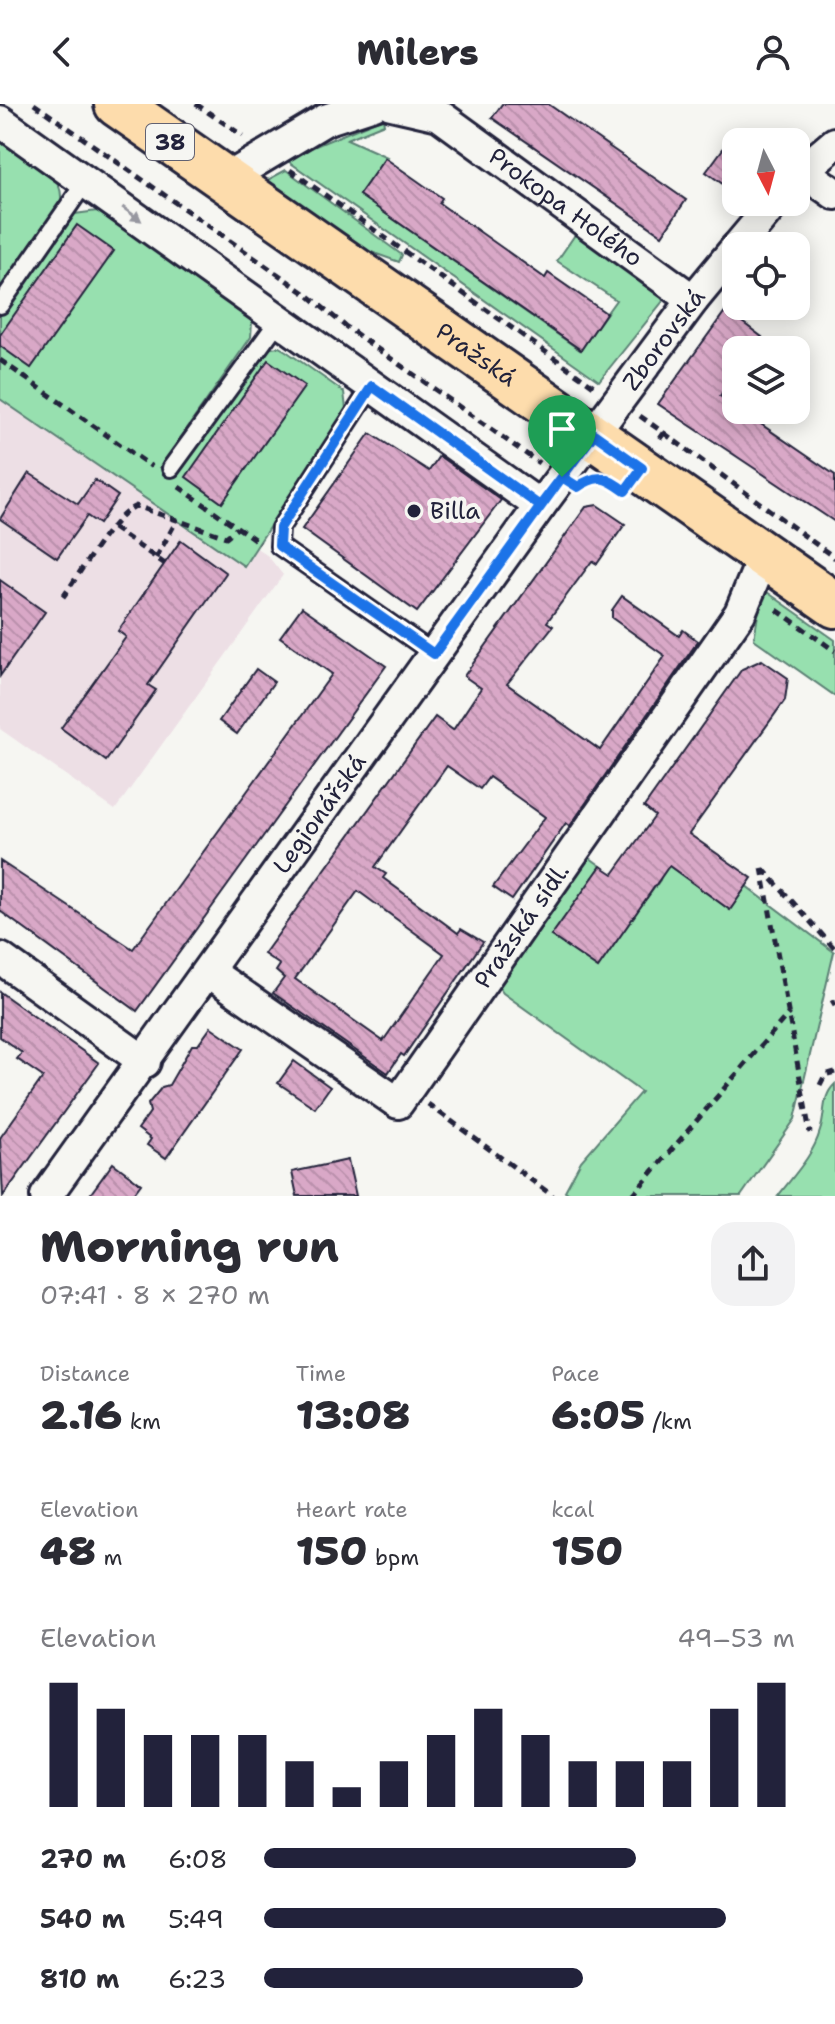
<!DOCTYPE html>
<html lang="en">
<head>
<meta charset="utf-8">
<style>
  body { margin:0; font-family:"Shantell Sans",sans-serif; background:#f2f2f3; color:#2b2b33; height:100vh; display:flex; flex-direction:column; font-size:30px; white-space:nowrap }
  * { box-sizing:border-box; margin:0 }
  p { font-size:26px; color:#7c7c81 }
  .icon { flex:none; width:44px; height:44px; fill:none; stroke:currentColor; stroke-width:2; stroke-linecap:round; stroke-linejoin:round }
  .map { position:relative; height:1092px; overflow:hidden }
  .sheet { display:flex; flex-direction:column; background:#fff; flex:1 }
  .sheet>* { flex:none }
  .needle { width:52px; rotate:174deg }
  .tools { position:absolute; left:722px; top:24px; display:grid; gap:16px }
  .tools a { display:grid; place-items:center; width:88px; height:88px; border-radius:16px; background:#fff; box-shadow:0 4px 20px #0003; font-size:40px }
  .pin { position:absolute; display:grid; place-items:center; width:68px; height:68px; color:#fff; margin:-82px -34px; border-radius:50% 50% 50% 0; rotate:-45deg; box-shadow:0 0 8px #0007 }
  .pin .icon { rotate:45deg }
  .round { display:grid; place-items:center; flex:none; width:84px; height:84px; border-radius:24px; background:#f2f2f3 }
  .summary { display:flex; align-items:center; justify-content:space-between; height:136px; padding:0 40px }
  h1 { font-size:44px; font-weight:800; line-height:60px }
  .figures { display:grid; grid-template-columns:repeat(3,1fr); gap:12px; height:136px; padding:8px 40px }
  .figures div { display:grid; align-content:center }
  .figures b { font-size:40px; font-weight:800 }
  .figures small { font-size:22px; font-weight:400 }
  .figures p { font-size:22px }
  .chart { height:224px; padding:16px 40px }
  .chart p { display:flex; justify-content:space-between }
  .chart svg { width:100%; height:144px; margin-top:8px; stroke:#22223b; stroke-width:6 }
  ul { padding:0 40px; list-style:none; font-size:26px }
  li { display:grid; grid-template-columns:128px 96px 1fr; align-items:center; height:60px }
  li i { height:20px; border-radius:10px; background:#22223b }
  header { display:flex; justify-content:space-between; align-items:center; height:104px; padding:0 40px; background:#fff; font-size:36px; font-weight:800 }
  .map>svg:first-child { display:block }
  .built { fill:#eddfe5 }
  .green { fill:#97e0af; stroke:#5c8175; stroke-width:2 }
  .building { fill:url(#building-back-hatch); stroke:#22223b; stroke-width:2; fill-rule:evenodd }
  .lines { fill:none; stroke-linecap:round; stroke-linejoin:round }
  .lane-casing { stroke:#22223b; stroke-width:22 }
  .street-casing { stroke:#22223b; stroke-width:36 }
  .primary-casing { stroke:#22223b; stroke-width:50 }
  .path { stroke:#22223b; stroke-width:5; stroke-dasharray:8 6; stroke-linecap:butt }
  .lane { stroke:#f6f6f2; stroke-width:16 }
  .street { stroke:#f6f6f2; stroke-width:30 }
  .primary { stroke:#fddcac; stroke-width:44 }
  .oneway { fill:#9797a0 }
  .route-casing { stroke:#fff; stroke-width:16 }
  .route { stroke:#1a73e8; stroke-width:10 }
  .poi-dot { fill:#22223b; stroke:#f6f6f2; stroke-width:3 }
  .labels { text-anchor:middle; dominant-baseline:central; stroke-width:8; stroke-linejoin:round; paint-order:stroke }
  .shield { fill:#f6f6f2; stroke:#626272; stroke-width:2 }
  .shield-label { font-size:22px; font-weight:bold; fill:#22223b }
  .street-label { font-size:24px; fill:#22223b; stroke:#f6f6f2 }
  .poi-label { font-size:24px; fill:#22223b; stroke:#f6f6f2; text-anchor:start }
</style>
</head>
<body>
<header><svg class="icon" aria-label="back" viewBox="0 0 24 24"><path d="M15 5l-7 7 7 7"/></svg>Milers<svg class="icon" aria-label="person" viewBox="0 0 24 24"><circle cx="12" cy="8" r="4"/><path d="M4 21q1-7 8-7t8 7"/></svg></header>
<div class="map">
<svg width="835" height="1092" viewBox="0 0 835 1092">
  <defs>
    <pattern id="building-back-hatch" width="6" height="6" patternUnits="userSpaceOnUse" patternTransform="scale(2)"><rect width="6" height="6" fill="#d9a8c7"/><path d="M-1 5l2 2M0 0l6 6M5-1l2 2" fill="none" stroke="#ba90ac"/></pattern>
  </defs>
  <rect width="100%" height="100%" fill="#f6f6f2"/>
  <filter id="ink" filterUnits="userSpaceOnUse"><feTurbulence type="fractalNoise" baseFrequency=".0125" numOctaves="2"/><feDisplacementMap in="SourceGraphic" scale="16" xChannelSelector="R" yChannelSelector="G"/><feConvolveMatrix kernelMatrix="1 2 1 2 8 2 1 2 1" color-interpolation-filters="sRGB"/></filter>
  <g filter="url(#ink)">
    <!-- built -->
    <path class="built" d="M 0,266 L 268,452 L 283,471 L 115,706 L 0,625 Z"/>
    <!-- green -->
    <g class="green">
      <path d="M 383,14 L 384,20 L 347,35 L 387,53 L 359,91 L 580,246 L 616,196 L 557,157 L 579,125 L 661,191 L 663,197 L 599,277 L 288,57 L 289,53 Z"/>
      <path d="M 0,31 C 22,48 69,69 60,101 L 0,189 Z"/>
      <path d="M 286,66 L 402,151 L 399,158 L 357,143 L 260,80 Z"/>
      <path d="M 97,107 L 111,110 L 246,208 L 252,218 L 251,233 L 160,363 L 171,373 L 265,245 L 279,243 L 286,247 L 344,288 L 346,305 L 244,462 L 0,295 L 0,210 L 63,121 L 75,110 Z"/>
      <path d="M 767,488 L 835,536 L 835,592 L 754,535 L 761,492 Z"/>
      <path d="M 586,751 L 601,762 L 552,831 L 647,794 L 660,776 L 664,758 L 729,805 L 746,782 L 834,848 L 795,1015 L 741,1092 L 573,1092 L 565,1087 L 581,1057 L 641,988 L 503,889 L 495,878 Z"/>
      <path d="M 835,980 L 835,1092 L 778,1092 C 793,1072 813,1052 820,1027 C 826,1010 821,993 835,980 Z"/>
    </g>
    <!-- building -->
    <g class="building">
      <path d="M 502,0 L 548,0 L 686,96 L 662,131 L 492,14 Z"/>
      <path d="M 736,27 L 736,70 L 727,83 L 706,68 Z"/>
      <path d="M 385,54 L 442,94 L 439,99 L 545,174 L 548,169 L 606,209 L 581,246 L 359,91 Z"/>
      <path d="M 77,121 L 114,147 L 31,264 L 0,242 L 0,231 Z"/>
      <path d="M 726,206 L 762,233 L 752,246 L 736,246 L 736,269 L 720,292 L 835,371 L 835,418 L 658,300 Z"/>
      <path d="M 268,256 L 305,282 L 222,399 L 186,373 Z"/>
      <path d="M 370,329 L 429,367 L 439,352 L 501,396 L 417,508 L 302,425 Z"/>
      <path d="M 29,369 L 78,400 L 95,376 L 118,392 L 99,420 L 87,412 L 57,454 L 0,415 Z"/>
      <path d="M 597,401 L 625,420 L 597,460 L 592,457 L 547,518 L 553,522 L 507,580 L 600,646 L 665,552 L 612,514 L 612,506 L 622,492 L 679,532 L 683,526 L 698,537 L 570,722 L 566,719 L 512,796 L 493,783 L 545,713 L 489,673 L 480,685 L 447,662 L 375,763 L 386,770 L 383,774 L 458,829 L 461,825 L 483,838 L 404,952 L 401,950 L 388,969 L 273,889 L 284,874 L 276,867 L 280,861 L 264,850 L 435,613 L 453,626 L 481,584 L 464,572 L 586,403 ZM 358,787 L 444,850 L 383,937 L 295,875 Z"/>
      <path d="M 181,436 L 226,469 L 148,581 L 156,586 L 106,657 L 61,624 L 126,533 L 118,527 Z"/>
      <path d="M 0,476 L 45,508 L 0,572 Z"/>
      <path d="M 302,503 L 386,562 L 137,907 L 0,807 L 0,757 L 133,845 L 332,570 L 280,533 Z"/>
      <path d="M 762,556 L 788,574 L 785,596 L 689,730 L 752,774 L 730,806 L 669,762 L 598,864 L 551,832 L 601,762 L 613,770 L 655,712 L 644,703 L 742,565 Z"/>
      <path d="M 256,565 L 274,578 L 237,630 L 219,617 Z"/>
      <path d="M 0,888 L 99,959 L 3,1092 L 0,1034 L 43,973 L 17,955 L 22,949 L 0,933 Z"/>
      <path d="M 211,923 L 243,945 L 166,1054 L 147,1041 L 151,1035 L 138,1025 L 150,1008 L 148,1000 L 162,983 L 169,981 L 192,941 L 198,941 Z"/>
      <path d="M 294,957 L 330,983 L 315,1004 L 278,979 Z"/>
      <path d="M 348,1056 L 356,1092 L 297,1092 L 292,1068 Z"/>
      <path d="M 113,1059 L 141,1080 L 132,1092 L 89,1092 Z"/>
    </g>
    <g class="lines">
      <defs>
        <g id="lane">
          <path d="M 0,201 L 86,77"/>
          <path d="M 372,282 L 280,424 L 279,442 L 434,550"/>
          <path d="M 171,364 L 279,216"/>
        </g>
        <g id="street">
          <path id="s1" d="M 391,0 L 439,11 L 693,196"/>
          <path d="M 0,17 L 540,402"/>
          <path d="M 801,66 L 835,90"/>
          <path d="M 796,72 L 835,39"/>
          <path d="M 223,77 L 325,16 L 374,0"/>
          <path d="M 738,142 L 775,98"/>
          <path d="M 0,854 L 145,958"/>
          <path id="s2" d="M 209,868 L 398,999 L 740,509 L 764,451"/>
          <path id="s3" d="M 46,1092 L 540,402 L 693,196 L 736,144"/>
        </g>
        <g id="primary">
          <path id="s4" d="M 117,0 L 835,501"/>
        </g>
      </defs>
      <!-- lane casing -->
      <use href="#lane" class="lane-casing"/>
      <!-- street casing -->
      <use href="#street" class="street-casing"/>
      <!-- primary casing -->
      <use href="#primary" class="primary-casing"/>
      <!-- path -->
      <g class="path">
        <path d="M 34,0 L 309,192 L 345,222 L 539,359"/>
        <path d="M 196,0 L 243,32"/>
        <path d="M 290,66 L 595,283"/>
        <path d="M 0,256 L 152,363"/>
        <path d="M 640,312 L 664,329 L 659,336"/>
        <path d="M 664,329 L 835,454"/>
        <path d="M 179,383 L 260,439"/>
        <path d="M 113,424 L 165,460"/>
        <path d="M 156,454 L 177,416"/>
        <path d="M 63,493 C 80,470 112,412 136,402 L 226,433 L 237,424"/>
        <path d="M 777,506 L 835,547"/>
        <path d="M 762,764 L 810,1029"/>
        <path d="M 763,765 L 835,845"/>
        <path d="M 832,896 L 835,901"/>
        <path d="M 820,981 L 825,971 L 835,968"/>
        <path d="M 428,1000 L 553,1092"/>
        <path d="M 632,1092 L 789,909"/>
      </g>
      <!-- lane -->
      <use href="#lane" class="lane"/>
      <!-- street -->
      <use href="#street" class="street"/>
      <!-- primary -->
      <use href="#primary" class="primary"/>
    </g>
    <!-- one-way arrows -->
    <defs><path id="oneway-solid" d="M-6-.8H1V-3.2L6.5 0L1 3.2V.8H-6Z" transform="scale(2)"/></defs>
    <use class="oneway" href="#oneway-solid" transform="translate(132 110) rotate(36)"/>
  </g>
  <g class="lines" filter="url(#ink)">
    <defs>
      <path id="route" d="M 562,373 L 434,550 L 279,442 L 280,424 L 372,282 L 540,402 L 562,373 L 578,383 C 598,369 606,373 625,387 L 642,364 L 594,330 L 562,373"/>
    </defs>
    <!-- route casing -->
    <use href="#route" class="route-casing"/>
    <!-- route -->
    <use href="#route" class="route"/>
  </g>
  <!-- markers -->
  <circle class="poi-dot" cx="414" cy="407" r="8"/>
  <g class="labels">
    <!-- shield labels -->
    <rect class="shield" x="146" y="20" width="48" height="36" rx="6"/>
    <g class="shield-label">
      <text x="170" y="38">38</text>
    </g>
    <!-- street labels -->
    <g class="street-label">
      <text stroke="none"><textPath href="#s1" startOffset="206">Prokopa Holého</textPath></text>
      <text stroke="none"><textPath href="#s3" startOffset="1056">Zborovská</textPath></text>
      <text stroke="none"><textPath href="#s4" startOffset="438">Pražská</textPath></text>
      <text stroke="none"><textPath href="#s3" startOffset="470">Legionářská</textPath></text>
      <text stroke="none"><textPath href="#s2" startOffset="446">Pražská sídl.</textPath></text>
    </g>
    <!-- poi labels -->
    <g class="poi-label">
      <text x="430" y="407">Billa</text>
    </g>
  </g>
</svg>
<div class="tools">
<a><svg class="needle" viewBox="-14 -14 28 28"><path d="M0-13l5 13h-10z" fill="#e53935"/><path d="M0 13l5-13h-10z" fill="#7c7c81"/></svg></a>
<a><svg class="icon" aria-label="locate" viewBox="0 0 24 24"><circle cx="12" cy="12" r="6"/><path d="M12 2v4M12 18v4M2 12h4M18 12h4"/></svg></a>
<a><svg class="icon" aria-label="layers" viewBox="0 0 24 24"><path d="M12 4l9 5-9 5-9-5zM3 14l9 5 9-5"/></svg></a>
</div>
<div class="pin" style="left:562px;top:373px;background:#1e9e55"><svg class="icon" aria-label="arrive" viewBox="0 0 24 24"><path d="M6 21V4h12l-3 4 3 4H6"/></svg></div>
</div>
<section class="sheet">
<div class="summary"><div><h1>Morning run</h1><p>07:41 · 8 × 270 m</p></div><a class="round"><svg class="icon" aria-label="share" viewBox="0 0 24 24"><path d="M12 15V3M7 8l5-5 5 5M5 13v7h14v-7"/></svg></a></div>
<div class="figures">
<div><p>Distance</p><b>2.16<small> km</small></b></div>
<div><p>Time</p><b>13:08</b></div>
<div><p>Pace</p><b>6:05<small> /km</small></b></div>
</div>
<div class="figures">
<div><p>Elevation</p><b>48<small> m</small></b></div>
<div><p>Heart rate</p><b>150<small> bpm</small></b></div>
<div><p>kcal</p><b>150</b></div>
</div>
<div class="chart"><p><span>Elevation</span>49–53 m</p>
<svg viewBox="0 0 160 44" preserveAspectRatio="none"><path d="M5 44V6M15 44V14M25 44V22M35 44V22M45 44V22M55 44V30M65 44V38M75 44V30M85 44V22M95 44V14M105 44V22M115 44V30M125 44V30M135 44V30M145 44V14M155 44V6"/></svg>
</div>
<ul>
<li><b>270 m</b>6:08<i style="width:70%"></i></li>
<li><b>540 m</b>5:49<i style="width:87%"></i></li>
<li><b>810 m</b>6:23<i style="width:60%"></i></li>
</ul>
</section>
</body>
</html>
